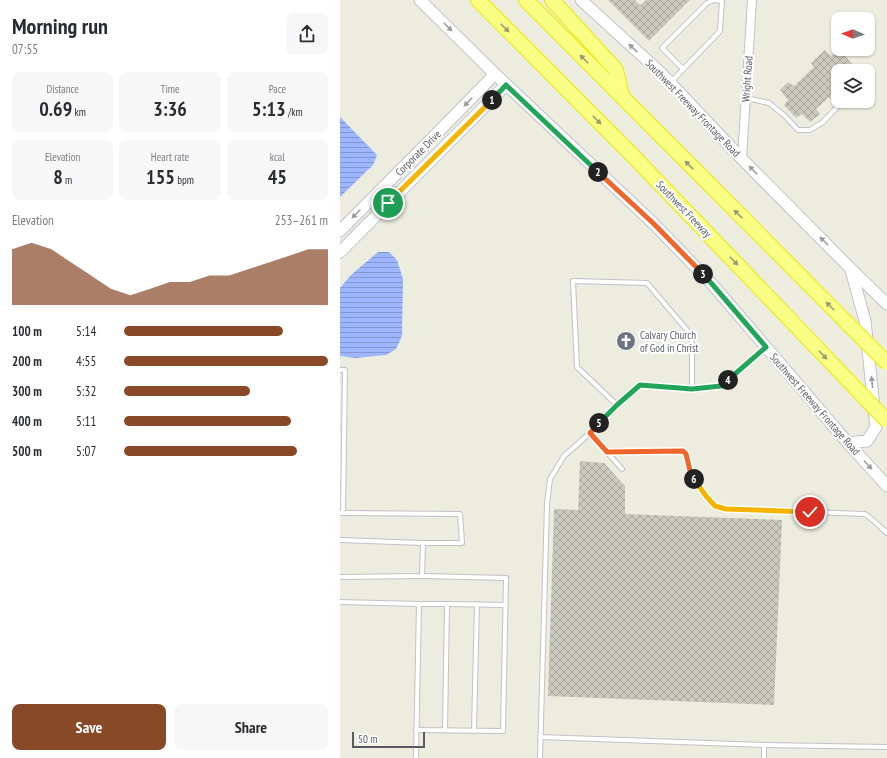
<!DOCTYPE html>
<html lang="en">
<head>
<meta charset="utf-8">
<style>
  body { margin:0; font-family:"PT Sans Narrow",sans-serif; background:#f7f7f7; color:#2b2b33; height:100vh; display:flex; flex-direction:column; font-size:15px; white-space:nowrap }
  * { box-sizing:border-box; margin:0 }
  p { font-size:13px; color:#7c7c81 }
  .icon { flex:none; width:22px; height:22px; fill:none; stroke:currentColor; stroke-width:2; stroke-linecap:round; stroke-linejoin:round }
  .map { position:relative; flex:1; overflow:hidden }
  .panel { display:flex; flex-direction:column; background:#fff; width:340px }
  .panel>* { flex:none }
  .needle { width:26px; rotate:272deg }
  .controls { position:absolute; left:491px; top:12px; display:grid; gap:8px }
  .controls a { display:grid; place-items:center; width:44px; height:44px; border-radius:8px; background:#fff; box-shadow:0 1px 3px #0004; font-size:20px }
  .scale { position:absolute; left:12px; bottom:10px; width:73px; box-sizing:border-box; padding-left:4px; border:2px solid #585962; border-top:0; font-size:11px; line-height:14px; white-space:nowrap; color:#585962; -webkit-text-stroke:3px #fff; paint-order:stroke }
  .pin { position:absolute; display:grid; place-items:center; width:34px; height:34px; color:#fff; margin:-17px; border:2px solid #fff; border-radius:50%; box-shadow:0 1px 4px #0007 }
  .km { position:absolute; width:20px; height:20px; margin:-10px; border-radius:50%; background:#222; color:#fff; font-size:11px; line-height:20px; text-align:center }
  .round { display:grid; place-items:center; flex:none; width:42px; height:42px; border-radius:8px; background:#f7f7f7 }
  .headline { display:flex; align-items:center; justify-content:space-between; height:68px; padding:0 12px }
  h1 { font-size:22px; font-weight:800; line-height:30px }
  .metrics { display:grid; grid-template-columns:repeat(3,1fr); gap:6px; height:68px; padding:4px 12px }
  .metrics div { display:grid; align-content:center; border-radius:8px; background:#f7f7f7; text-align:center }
  .metrics b { font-size:20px; font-weight:800 }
  .metrics small { font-size:11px; font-weight:400 }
  .metrics p { font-size:11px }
  .chart { height:112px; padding:8px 12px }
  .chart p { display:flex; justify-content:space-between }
  .chart svg { width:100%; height:72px; margin-top:4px; fill:#884927; opacity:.7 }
  .primary-button { display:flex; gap:8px; margin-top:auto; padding:8px 12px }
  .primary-button a { flex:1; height:46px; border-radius:8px; background:#884927; color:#fff; font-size:16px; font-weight:800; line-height:46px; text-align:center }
  .primary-button a+a { background:#f7f7f7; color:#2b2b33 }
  ul { padding:0 12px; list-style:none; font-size:13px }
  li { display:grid; grid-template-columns:64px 48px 1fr; align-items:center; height:30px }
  li i { height:10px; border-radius:5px; background:#884927 }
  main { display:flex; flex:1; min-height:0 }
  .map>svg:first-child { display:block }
  .water { fill:url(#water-rules) }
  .building { fill:url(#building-cross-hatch) }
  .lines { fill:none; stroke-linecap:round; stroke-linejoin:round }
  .lane-casing { stroke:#c1c1ca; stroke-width:6 }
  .street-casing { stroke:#c1c1ca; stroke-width:10 }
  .secondary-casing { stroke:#c1c2cc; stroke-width:13 }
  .highway-casing { stroke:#ece900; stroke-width:16 }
  .lane { stroke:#fff; stroke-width:4 }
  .street { stroke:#fff; stroke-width:8 }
  .secondary { stroke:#fff; stroke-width:11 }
  .highway { stroke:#f9ff84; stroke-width:14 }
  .highway-bridge-casing { stroke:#ece900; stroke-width:16; stroke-linecap:butt }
  .highway-bridge { stroke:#f9ff84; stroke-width:14 }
  .oneway { fill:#9b9ba1 }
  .oneway2 { fill:#989b70 }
  .split-1-casing { stroke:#fff; stroke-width:8 }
  .split-2-casing { stroke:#fff; stroke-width:8 }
  .split-3-casing { stroke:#fff; stroke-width:8 }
  .split-4-casing { stroke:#fff; stroke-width:8 }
  .split-5-casing { stroke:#fff; stroke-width:8 }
  .split-6-casing { stroke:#fff; stroke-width:8 }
  .split-7-casing { stroke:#fff; stroke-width:8 }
  .split-1 { stroke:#f5b400; stroke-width:5 }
  .split-2 { stroke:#22a559; stroke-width:5 }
  .split-3 { stroke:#f0652b; stroke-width:5 }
  .split-4 { stroke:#22a559; stroke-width:5 }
  .split-5 { stroke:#22a559; stroke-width:5 }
  .split-6 { stroke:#f0652b; stroke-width:5 }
  .split-7 { stroke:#f5b400; stroke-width:5 }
  .labels { text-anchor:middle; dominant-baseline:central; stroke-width:4; stroke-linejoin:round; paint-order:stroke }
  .street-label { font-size:11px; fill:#585962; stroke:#fff }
  .worship-label { font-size:11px; fill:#5b616d; stroke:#fff; text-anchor:start }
</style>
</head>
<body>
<main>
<section class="panel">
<div class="headline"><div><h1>Morning run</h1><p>07:55</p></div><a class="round"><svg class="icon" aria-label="share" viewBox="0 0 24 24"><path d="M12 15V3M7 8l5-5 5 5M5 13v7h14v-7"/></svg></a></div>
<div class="metrics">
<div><p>Distance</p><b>0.69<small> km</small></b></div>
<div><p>Time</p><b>3:36</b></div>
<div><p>Pace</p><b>5:13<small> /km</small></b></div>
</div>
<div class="metrics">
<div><p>Elevation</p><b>8<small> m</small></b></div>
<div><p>Heart rate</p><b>155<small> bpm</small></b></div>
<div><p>kcal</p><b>45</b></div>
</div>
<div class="chart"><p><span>Elevation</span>253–261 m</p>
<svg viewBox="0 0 160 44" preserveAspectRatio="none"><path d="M0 44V10L10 6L20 10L30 18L40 26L50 34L60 38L70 34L80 30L90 30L100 26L110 26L120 22L130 18L140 14L150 10L160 10V44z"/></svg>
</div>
<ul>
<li><b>100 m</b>5:14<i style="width:78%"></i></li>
<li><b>200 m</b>4:55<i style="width:100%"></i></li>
<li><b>300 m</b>5:32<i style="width:62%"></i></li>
<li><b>400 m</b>5:11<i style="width:82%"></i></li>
<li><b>500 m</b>5:07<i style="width:85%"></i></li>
</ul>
<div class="primary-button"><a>Save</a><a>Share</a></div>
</section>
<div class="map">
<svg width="547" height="758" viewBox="0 0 547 758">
  <defs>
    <pattern id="water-rules" width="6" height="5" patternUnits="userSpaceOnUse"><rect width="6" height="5" fill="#9db6ff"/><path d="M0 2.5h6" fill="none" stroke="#8397d2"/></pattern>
    <pattern id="building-cross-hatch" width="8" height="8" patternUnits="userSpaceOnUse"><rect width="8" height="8" fill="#cac9be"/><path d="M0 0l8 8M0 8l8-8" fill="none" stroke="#a7a69e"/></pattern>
  </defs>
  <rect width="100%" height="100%" fill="#eceddf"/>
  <!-- water -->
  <g class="water">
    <path d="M 0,117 L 37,155 L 33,165 L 0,197 Z"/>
    <path d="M 38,252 L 49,252 L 57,260 L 63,279 L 62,336 L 56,349 L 46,355 L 15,358 L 0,356 L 0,288 L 11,275 Z"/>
  </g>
  <!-- building -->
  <g class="building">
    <path d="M 268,0 L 295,0 L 300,5 L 306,0 L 350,0 L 309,41 Z"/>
    <path d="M 499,49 L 518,71 L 498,71 L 498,96 L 493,101 L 489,97 L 476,109 L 480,114 L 470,122 L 462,114 L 456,118 L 444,105 L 448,100 L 440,90 L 448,82 L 454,86 L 474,67 L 471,63 L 485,50 L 491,56 Z"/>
    <path d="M 240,461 L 264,463 L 285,486 L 285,514 L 442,520 L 434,705 L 208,696 L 214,509 L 238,510 Z"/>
  </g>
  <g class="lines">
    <defs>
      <g id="lane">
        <path d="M 343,69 L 322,48 L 367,3 L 375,0"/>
        <path d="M 330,83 L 380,31 L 382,1 L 375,0"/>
        <path d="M 406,98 L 429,103 L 445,116 L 458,130 L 470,130 L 483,122 L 503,101"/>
        <path d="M 0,370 L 5,370 L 3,513"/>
        <path d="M 277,405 L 237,367 L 233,281 L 307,283 L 352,336 L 352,389"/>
        <path d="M 250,433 L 282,469"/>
        <path d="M 267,452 L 343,451 L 346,454 L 351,475 L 366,496 L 375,506 L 386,509 L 525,514 L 534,521 L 547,533"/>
        <path d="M 0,513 L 120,514 L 122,543 L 83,543 L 82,576 L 0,577"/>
        <path d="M 0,540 L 83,543"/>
        <path d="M 0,602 L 79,604 L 76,758"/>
        <path d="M 79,604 L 107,604 L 105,730"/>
        <path d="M 107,604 L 166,605"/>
        <path d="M 76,730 L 163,731 L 166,578 L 82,576"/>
        <path d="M 134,731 L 137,604"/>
        <path d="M 200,737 L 424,745 L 424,758"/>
        <path d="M 424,745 L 547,747"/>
        <path d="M 200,758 L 207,504 L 210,479 L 224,456 L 250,433 L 277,405 L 300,385 L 352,389 L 381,386 L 425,348"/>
      </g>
      <path id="street" d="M 402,159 L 412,0"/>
      <g id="secondary">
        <path d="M 80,0 L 155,74 L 314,224 L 372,284 L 508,443 L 547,486"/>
        <path d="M 241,0 L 321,73 L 402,159 L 511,269 L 547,304"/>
        <path d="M 0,231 L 108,122 L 155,74"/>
        <path d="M 0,252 L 166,85"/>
        <path d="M 508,443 L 527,441 L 536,427 L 525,321 L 511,270"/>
      </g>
      <g id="highway">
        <path d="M 138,0 L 295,158 L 367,233"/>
        <path d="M 186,0 L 377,192"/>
        <path d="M 212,0 L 276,70 L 282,96"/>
      </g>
    </defs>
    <!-- lane casing -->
    <use href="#lane" class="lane-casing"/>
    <!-- street casing -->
    <use href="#street" class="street-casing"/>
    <!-- secondary casing -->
    <use href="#secondary" class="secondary-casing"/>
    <!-- highway casing -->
    <use href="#highway" class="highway-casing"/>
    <!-- lane -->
    <use href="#lane" class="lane"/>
    <!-- street -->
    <use href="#street" class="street"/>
    <!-- secondary -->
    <use href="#secondary" class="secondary"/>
    <!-- highway -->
    <use href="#highway" class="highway"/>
    <defs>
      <g id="highway-bridge">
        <path d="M 377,192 L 547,363"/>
        <path d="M 367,233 L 547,421"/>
      </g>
    </defs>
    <!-- highway-bridge casing -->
    <use href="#highway-bridge" class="highway-bridge-casing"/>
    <!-- highway-bridge -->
    <use href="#highway-bridge" class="highway-bridge"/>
  </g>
  <!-- one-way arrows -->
  <defs><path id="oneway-solid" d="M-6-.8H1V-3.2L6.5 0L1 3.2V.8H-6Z"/></defs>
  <g class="oneway">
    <use href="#oneway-solid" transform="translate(108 27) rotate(45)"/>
    <use href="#oneway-solid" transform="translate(293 48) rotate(-137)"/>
    <use href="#oneway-solid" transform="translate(128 102) rotate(134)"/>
    <use href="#oneway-solid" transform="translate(413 170) rotate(-135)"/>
    <use href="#oneway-solid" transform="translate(16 214) rotate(135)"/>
    <use href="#oneway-solid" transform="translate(484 241) rotate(-135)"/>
    <use href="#oneway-solid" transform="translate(532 382) rotate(-96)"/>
    <use href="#oneway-solid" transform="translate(528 465) rotate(48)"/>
  </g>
  <g class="oneway2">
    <use href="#oneway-solid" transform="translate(165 28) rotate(45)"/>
    <use href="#oneway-solid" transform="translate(244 59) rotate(-135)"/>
    <use href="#oneway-solid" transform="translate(257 120) rotate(45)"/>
    <use href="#oneway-solid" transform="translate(349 165) rotate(-135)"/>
    <use href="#oneway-solid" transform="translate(398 214) rotate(-135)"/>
    <use href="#oneway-solid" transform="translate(394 261) rotate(46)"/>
    <use href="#oneway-solid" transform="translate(490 306) rotate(-135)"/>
    <use href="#oneway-solid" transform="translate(483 355) rotate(46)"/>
  </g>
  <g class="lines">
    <defs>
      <path id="split-1" d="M 48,203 L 152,100"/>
      <path id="split-2" d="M 152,100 L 166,85 L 258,172"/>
      <path id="split-3" d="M 258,172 L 314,224 L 363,274"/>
      <path id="split-4" d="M 363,274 L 372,284 L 426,347 L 388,380"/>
      <path id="split-5" d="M 259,423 L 277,405 L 300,385 L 352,389 L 381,386 L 388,380"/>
      <path id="split-6" d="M 259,423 L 250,433 L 267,452 L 343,451 L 346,454 L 351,475 L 354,479"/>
      <path id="split-7" d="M 354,479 L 366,496 L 375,506 L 386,509 L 470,512"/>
    </defs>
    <!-- split-1 casing -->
    <use href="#split-1" class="split-1-casing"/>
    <!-- split-2 casing -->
    <use href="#split-2" class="split-2-casing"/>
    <!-- split-3 casing -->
    <use href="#split-3" class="split-3-casing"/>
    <!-- split-4 casing -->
    <use href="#split-4" class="split-4-casing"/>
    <!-- split-5 casing -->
    <use href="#split-5" class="split-5-casing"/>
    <!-- split-6 casing -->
    <use href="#split-6" class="split-6-casing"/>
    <!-- split-7 casing -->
    <use href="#split-7" class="split-7-casing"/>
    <!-- split-1 -->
    <use href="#split-1" class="split-1"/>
    <!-- split-2 -->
    <use href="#split-2" class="split-2"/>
    <!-- split-3 -->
    <use href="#split-3" class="split-3"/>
    <!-- split-4 -->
    <use href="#split-4" class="split-4"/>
    <!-- split-5 -->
    <use href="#split-5" class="split-5"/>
    <!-- split-6 -->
    <use href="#split-6" class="split-6"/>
    <!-- split-7 -->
    <use href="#split-7" class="split-7"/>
  </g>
  <!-- icons -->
  <defs>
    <symbol id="church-disc" viewBox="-11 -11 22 22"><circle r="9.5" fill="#6b7280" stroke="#fff"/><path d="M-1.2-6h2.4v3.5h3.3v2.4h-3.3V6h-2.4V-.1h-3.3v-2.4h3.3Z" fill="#fff"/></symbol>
  </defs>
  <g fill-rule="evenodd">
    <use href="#church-disc" x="275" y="330" width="22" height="22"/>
  </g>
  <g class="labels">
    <!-- street labels -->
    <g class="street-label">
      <text transform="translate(407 79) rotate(-86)">Wright Road</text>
      <text transform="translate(353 108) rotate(46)">Southwest Freeway Frontage Road</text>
      <text transform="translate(78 153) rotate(-45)">Corporate Drive</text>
      <text transform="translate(344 209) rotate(46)">Southwest Freeway</text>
      <text transform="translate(475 404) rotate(49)">Southwest Freeway Frontage Road</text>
    </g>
    <!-- worship labels -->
    <g class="worship-label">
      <text x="300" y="335">Calvary Church<tspan x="300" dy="13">of God in Christ</tspan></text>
    </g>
  </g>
</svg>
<div class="controls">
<a><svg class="needle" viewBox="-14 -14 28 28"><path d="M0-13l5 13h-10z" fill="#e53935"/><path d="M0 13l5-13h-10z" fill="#7c7c81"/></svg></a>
<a><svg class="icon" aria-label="layers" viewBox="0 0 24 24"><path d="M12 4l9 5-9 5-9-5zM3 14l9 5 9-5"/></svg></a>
</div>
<div class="scale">50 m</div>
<div class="pin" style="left:48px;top:203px;background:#1e9e55"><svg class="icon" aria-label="arrive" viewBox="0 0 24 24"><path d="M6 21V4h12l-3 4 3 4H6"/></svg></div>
<div class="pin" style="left:470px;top:512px;background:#d93025"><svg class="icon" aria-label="check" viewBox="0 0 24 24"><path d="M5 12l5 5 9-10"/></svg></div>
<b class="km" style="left:152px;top:100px">1</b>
<b class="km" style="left:258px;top:172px">2</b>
<b class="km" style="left:363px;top:274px">3</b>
<b class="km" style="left:388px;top:380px">4</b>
<b class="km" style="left:259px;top:423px">5</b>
<b class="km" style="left:354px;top:479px">6</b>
</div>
</main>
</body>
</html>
